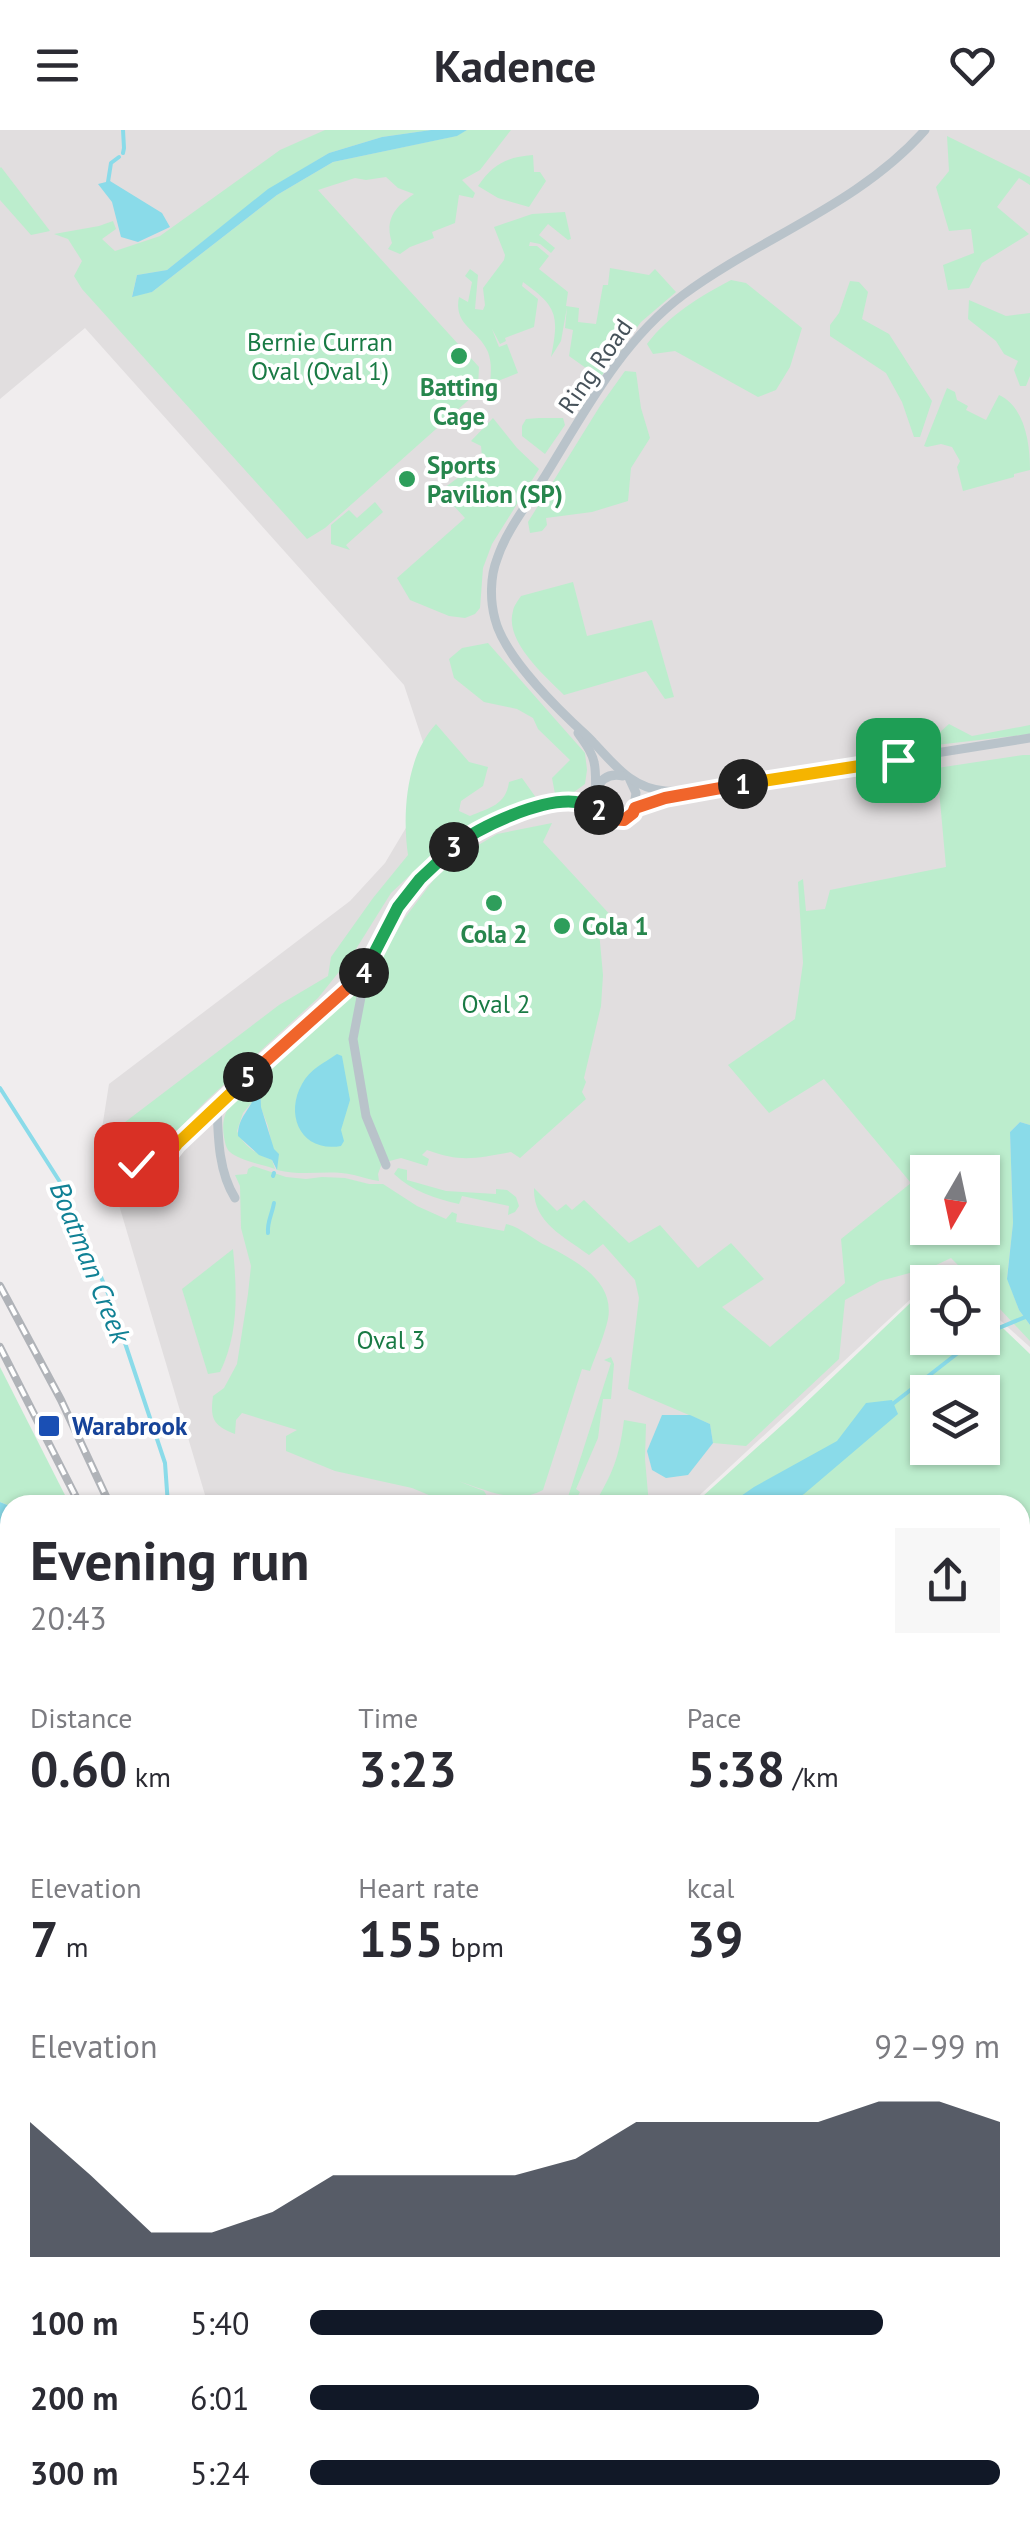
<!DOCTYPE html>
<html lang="en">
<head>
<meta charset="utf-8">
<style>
  body { margin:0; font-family:"PT Sans",sans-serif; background:#f7f7f7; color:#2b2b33; height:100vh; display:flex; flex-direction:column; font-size:38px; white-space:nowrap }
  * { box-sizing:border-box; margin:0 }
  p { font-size:32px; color:#7c7c81 }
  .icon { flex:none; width:55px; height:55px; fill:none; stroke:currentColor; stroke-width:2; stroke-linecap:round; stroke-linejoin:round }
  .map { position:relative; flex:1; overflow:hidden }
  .details { position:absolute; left:0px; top:1365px; width:1030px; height:1038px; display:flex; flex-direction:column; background:#fff; border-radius:30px 30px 0 0; box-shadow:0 2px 8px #0004 }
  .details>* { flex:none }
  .needle { width:65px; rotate:189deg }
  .controls { position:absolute; left:910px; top:1025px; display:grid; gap:20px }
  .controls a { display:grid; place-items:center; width:90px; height:90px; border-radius:0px; background:#fff; box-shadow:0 2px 8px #0004; font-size:50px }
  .pin { position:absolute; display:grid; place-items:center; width:85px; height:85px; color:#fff; margin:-42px; border-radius:20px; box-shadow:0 5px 15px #0006 }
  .km { position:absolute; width:50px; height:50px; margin:-25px; border-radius:50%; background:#222; color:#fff; font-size:28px; line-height:50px; text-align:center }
  .round { display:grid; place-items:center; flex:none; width:105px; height:105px; border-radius:0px; background:#f7f7f7 }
  .overview { display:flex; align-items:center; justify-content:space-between; height:170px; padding:0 30px }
  h1 { font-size:55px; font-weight:600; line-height:75px }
  .figures { display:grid; grid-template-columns:repeat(3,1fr); gap:15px; height:170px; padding:10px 30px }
  .figures div { display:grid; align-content:center }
  .figures b { font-size:50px; font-weight:600 }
  .figures small { font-size:28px; font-weight:400 }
  .figures p { font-size:28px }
  .chart { height:280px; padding:20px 30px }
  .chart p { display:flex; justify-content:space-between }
  .chart svg { width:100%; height:180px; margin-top:10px; fill:#111827; opacity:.7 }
  ul { padding:0 30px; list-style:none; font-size:32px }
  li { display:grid; grid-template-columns:160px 120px 1fr; align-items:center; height:75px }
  li i { height:25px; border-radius:12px; background:#111827 }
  header { display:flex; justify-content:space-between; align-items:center; height:130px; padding:0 30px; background:#fff; font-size:45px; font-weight:600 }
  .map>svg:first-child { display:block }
  .education { fill:#e1dedf; fill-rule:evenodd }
  .green { fill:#bcedcd; fill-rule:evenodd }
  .water { fill:#8adbe9 }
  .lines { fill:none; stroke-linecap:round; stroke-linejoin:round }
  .stream { stroke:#8adbe9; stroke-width:4 }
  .minor { stroke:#b9c3ca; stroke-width:9 }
  .rail-casing { stroke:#b0b3b8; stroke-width:8 }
  .rail { stroke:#fff; stroke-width:4; stroke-dasharray:11; stroke-linecap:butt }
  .split-1-casing { stroke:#fff; stroke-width:20 }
  .split-2-casing { stroke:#fff; stroke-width:20 }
  .split-3-casing { stroke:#fff; stroke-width:20 }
  .split-4-casing { stroke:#fff; stroke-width:20 }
  .split-5-casing { stroke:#fff; stroke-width:20 }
  .split-6-casing { stroke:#fff; stroke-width:20 }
  .split-1 { stroke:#f5b400; stroke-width:12 }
  .split-2 { stroke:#f0652b; stroke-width:12 }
  .split-3 { stroke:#22a559; stroke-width:12 }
  .split-4 { stroke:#22a559; stroke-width:12 }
  .split-5 { stroke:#f0652b; stroke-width:12 }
  .split-6 { stroke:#f5b400; stroke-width:12 }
  .leisure-dot { fill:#2e9e5b; stroke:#fff; stroke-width:4 }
  .transit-dot { fill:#1a4fb4; stroke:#fff; stroke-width:4 }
  .labels { text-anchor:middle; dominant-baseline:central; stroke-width:8; stroke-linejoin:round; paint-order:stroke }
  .park-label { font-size:25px; fill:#197a44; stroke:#fff }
  .street-label { font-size:25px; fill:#46525a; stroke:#fff }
  .leisure-label { font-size:25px; font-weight:bold; fill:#27864d; stroke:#fff }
  .transit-label { font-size:25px; font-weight:bold; fill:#164399; stroke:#fff; text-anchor:start }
  .water-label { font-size:28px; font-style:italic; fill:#108195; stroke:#fff }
</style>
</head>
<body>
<header><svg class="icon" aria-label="menu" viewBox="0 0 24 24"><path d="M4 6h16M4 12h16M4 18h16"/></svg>Kadence<svg class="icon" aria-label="heart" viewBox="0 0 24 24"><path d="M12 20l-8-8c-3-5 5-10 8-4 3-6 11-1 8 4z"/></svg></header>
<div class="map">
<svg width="1030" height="2401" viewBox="0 0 1030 2401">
  <rect width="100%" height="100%" fill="#f0edee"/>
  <!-- education -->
  <path class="education" d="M 0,0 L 1030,0 L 1030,1217 L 983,1175 L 982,1152 L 956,1152 L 942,1140 L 689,1375 L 208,1375 L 100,1011 L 109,954 L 350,771 L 385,733 L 413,686 L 424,615 L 404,555 L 85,198 L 0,269 ZM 928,1042 L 982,1042 L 982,1098 L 928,1098 Z"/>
  <!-- green -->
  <g class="green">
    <path d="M 325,0 L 431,0 L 382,7 L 329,23 L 268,60 L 167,140 L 137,145 L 132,166 L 152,162 L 277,65 L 333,32 L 456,6 L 467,0 L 511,0 L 480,40 L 462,50 L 475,63 L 473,68 L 459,65 L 455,93 L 432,102 L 434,108 L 410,117 L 400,124 L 388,119 L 392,113 C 384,89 396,76 414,64 L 398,58 L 386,47 L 366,50 L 355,48 L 318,60 L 479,237 L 478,257 L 473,266 L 325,398 L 307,409 L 82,159 L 74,146 L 82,131 L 68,109 L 54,104 L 99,96 L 113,91 L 116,99 L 102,109 L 115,121 L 160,106 L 280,20 Z"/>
    <path d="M 947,6 L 1030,47 L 1030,55 L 1019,48 L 997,77 L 1029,104 L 982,133 L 969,158 L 948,160 L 943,135 L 974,123 L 971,99 L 949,101 L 936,57 L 949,41 Z"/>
    <path d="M 533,25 L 534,42 L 540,42 L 546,51 L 529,77 L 498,68 L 478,56 C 493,34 507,27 533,25 Z"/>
    <path d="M 0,38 L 1,37 L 50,101 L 31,105 L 0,70 Z"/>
    <path d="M 565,82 L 571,109 L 568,110 L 548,94 L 539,105 L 555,118 L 551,123 L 540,114 L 530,112 L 529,116 L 537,116 L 549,126 L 539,139 L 568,162 L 566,176 L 579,178 L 578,192 L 596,194 L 603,155 L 608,155 L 610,138 L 649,145 L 655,139 L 676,162 L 641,192 L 600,248 L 569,226 L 573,200 L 565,198 L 567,177 L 561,211 L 551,227 C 559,186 558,177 523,152 L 522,156 L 538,169 L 534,197 L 505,208 L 506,211 L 500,214 L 492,199 L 499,217 L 507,214 L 518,243 L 490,254 C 491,243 492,233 488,222 C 478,199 453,196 459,167 L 468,172 L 472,152 L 465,146 L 470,139 L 478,145 L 475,179 L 483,180 L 485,175 L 483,158 L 504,130 L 505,125 L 494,97 L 532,84 Z"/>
    <path d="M 731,150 L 746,153 L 802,198 L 790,237 L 776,260 L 758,267 L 675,221 L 653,224 L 647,214 C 669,185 699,167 731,150 Z"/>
    <path d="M 850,151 L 859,152 L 868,162 L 862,189 L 889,204 L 932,271 L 920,307 L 914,307 L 902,272 L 886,243 L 830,206 L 830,195 L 839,183 Z"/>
    <path d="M 969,170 L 1006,186 L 1030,183 L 1030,246 L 1026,256 L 1020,256 L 1014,240 L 1018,231 L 1004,224 L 996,211 L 968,189 Z"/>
    <path d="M 625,241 L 636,242 L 641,278 L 650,308 L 631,338 L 628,371 L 592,382 L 546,388 L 547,395 L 542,401 L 530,403 L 528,392 L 600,276 Z"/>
    <path d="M 947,258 L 955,262 L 957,270 L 968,276 L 966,280 L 986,290 L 999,265 C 1025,277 1030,313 1030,340 L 1014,344 L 1014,347 L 963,361 L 957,337 L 960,331 L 952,317 L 941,314 L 927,317 L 924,316 Z"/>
    <path d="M 493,288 L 517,318 L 539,339 L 492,414 L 483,438 L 480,478 L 475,484 L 465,488 L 449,486 L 410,470 L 397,448 L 465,388 L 440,361 L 463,344 L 484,347 L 481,316 L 471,311 Z"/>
    <path d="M 539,288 L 563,288 L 565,295 L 545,324 L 522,306 L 522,296 L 526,289 Z"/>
    <path d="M 375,372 L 383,382 L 346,415 L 350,420 L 331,414 L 331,395 L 349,380 L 357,388 Z"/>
    <path d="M 573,452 L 587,506 L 652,490 L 674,567 L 665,569 L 646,541 L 564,565 C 545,546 504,511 513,481 C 514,475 518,471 521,466 Z"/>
    <path d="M 488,513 L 585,623 L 587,640 L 585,654 L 574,662 L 555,664 L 552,648 L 570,630 L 538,599 L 533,588 L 517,579 L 484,572 L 454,548 L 449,529 L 462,518 Z"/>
    <path d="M 436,594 L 469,632 L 488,637 L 483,656 L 461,671 L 459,681 L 470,686 C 489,678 506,675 509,652 L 522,648 L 537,669 L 492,684 L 443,714 L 391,763 L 351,827 L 318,868 L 206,971 L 174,1004 L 132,1054 L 123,1050 L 118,1020 L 112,1002 L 279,875 L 328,846 L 331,827 L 373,768 L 408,725 C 402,684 406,626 436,594 Z"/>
    <path d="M 949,594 L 972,606 L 1030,595 L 1030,604 L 910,618 L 913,611 L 940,602 Z"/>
    <path d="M 1023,625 L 1030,625 L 1030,995 L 1020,992 L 1010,1002 L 1013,1093 L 1007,1148 L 1019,1180 L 1030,1195 L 1030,1211 L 983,1161 L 982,1152 L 975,1152 L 951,1128 L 932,1137 L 880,1151 L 845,1170 L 839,1229 L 746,1316 L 713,1313 L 710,1294 L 628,1259 L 639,1168 L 635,1150 L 603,1114 L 589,1125 C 564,1106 533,1093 534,1058 L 557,1081 L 566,1074 L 572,1080 L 584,1070 L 629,1113 L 660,1095 L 698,1138 L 731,1113 L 764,1149 L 722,1177 L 770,1217 L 845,1153 L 841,1109 L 911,1053 L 824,949 L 769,983 L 728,935 L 795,889 L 803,833 L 798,752 L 803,749 L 806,781 L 825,779 L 830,760 L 946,737 L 937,638 ZM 928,1042 L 982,1042 L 982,1098 L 928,1098 Z"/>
    <path d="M 552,693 L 543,712 L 614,789 L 599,801 L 603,845 L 601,876 L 584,948 L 586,952 L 582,962 L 586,969 L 520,1028 L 511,1022 C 476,1028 462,1033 427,1020 L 422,1025 L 429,1029 L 427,1036 L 401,1028 L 382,1033 L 378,1044 L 379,1051 C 371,1050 363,1047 354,1045 C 327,1039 306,1047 277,1040 L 268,996 L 261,978 L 260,946 L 345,863 L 375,838 L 404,789 L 435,748 L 458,727 L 497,704 Z"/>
    <path d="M 258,949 L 253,971 L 243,983 L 237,1001 C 244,1017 257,1024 272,1030 L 275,1039 C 264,1035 238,1030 230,1022 C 226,1019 225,1012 224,1007 C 219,977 238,967 258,949 Z"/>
    <path d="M 253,1036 L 286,1047 L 306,1049 L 322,1047 L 345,1048 L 369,1054 L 383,1054 L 417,1076 L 446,1089 L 452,1082 L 457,1084 L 456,1092 L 504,1101 L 506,1094 C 519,1096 534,1110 547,1116 C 575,1130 615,1151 608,1189 C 604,1207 596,1224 590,1241 L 582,1239 L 543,1360 C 515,1375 487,1360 458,1351 L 484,1361 L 491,1373 L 489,1375 L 453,1375 L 412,1358 L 335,1341 L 286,1321 L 286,1306 L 297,1300 L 242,1283 L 236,1290 L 235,1304 C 213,1295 210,1289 213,1266 L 224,1258 L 237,1234 L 248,1164 L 251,1136 L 241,1098 L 240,1056 L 235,1045 L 247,1044 L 248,1039 Z"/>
    <path d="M 398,1038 L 407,1040 L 407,1050 L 446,1061 L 496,1064 L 496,1059 L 507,1060 L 516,1067 L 519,1076 L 515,1082 L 508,1085 L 509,1076 L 462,1066 L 459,1074 C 436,1069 412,1061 394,1044 Z"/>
    <path d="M 233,1119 C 237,1161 239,1203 220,1242 L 208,1244 L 182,1159 Z"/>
    <path d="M 927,1157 L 928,1208 L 982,1208 L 983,1179 L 1030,1224 L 1030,2401 L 477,2401 L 475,2393 L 1020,2392 L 1020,1375 L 693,1375 L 793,1285 ZM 928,1262 L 982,1262 L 982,1318 L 928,1318 Z"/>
    <path d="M 611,1227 L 614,1234 L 611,1269 L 603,1269 L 598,1308 L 576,1359 L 580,1362 L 576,1369 L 566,1371 L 560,1365 L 568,1367 L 611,1233 L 604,1230 Z"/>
    <path d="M 0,1237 L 70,1375 L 10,1376 L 0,1372 Z"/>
    <path d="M 624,1290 L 646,1294 L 645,1329 L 649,1375 L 594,1375 C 613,1342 619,1329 624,1290 Z"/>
  </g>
  <!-- water -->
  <g class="water">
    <path d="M 431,0 L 467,0 L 457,6 L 333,32 L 277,65 L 152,162 L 132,167 L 137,145 L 167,140 L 268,59 L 329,23 L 382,7 Z"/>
    <path d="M 110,51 L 162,83 L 170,97 L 138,112 L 121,107 L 112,72 L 98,54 Z"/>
    <path d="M 337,924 L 342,926 L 350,970 L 341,1000 L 344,1011 L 341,1016 C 302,1023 284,986 302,954 C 310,939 324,933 337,924 Z"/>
    <path d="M 260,946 L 261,977 L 274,1019 L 279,1024 L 277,1040 L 272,1030 L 259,1025 L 238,1006 C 238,990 245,985 252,972 C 257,964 255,955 260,946 Z"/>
    <path d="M 1020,992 L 1030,995 L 1030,1195 L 1019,1180 L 1007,1149 L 1013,1093 L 1010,1002 Z"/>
    <path d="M 892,1270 L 898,1284 L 804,1364 L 786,1375 L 728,1375 L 754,1357 L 837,1311 L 866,1273 Z"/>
    <path d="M 662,1285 L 690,1285 L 710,1294 L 713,1313 L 688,1345 L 666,1348 L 652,1340 L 647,1321 Z"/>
    <path d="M 0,1372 L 10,1376 L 10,2392 L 34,2393 L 27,2401 L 0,2401 Z"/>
    <path d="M 155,2393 L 334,2392 L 336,2401 L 153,2401 Z"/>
  </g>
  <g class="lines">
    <!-- stream -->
    <g class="stream">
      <path d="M 123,23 L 124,18 L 123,0"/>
      <path d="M 108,52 L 111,33 L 119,27"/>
      <path d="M 0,958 L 60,1052 L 110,1168 L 165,1333 L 168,1375"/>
      <path d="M 273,1046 L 274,1043"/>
      <path d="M 268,1103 C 267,1091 272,1085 274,1073"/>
      <path d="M 982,1205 L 1030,1185"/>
      <path d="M 890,1276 L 977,1208"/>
    </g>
    <!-- minor -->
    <g class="minor">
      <path d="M 578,603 C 584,612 592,621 594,632 C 600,658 584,690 624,690 L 633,683 L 636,663 L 630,650"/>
      <path d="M 711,659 C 696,660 680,662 665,661 C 631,658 615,635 593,612 C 586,604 578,598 571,591 C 546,567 503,522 495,489 C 490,471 490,447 497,429 C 506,401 527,375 542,351 C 583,285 620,212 683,165 C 761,107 859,75 925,0"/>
      <path d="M 596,660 C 601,648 610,643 623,646"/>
      <path d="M 705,660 L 1030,608"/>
      <path d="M 635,678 L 654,670 L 675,665"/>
      <path d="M 217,974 C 218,1005 218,1041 235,1068"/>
      <path d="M 177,1014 C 162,1011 148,1002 137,1017 L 136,1033 L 147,1041 L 152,1041 L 161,1036 L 177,1014 L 217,974 L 366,841"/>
      <path d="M 386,1035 L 366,986 L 353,909 L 366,841 L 375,819 L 398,777 L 420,749 L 466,707 L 500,688 L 552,674 L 576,671 L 595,665"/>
      <path d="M 1020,1573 L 1030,1565"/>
      <path d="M 1020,1594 L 1030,1605"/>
      <path d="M 1020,1667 L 1030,1669"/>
      <path d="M 1020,1685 L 1030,1683"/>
      <path d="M 1020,1734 L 1030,1725"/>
    </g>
    <defs>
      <g id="rail">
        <path d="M 0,1156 L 61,1270 L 110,1375"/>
        <path d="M 0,1217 L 80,1375"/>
        <path d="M 362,2392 L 364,2401"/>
        <path d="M 382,2392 L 384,2401"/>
        <path d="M 54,2401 L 61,2392"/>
      </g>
    </defs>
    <!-- rail casing -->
    <use href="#rail" class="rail-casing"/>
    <!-- rail -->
    <use href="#rail" class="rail"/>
  </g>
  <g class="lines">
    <defs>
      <path id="split-1" d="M 743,654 L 898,630"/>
      <path id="split-2" d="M 599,680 L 610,689 L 624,690 L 633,683 L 635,678 L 665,668 L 743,654"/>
      <path id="split-3" d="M 454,717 C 480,696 542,668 576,672 C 584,672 593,677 599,680"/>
      <path id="split-4" d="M 364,843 L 398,777 L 420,749 L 454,717"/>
      <path id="split-5" d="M 248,947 L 364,843"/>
      <path id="split-6" d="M 136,1034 L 147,1041 L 157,1040 L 177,1014 L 248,947"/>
    </defs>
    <!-- split-1 casing -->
    <use href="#split-1" class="split-1-casing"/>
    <!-- split-2 casing -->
    <use href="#split-2" class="split-2-casing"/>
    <!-- split-3 casing -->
    <use href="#split-3" class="split-3-casing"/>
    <!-- split-4 casing -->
    <use href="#split-4" class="split-4-casing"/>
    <!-- split-5 casing -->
    <use href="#split-5" class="split-5-casing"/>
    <!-- split-6 casing -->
    <use href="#split-6" class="split-6-casing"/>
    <!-- split-1 -->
    <use href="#split-1" class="split-1"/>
    <!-- split-2 -->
    <use href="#split-2" class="split-2"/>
    <!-- split-3 -->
    <use href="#split-3" class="split-3"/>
    <!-- split-4 -->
    <use href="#split-4" class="split-4"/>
    <!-- split-5 -->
    <use href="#split-5" class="split-5"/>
    <!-- split-6 -->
    <use href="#split-6" class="split-6"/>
  </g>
  <!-- markers -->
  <g class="leisure-dot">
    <circle cx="459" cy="226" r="10"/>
    <circle cx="407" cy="349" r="10"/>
    <circle cx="494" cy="773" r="10"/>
    <circle cx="562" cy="796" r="10"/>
  </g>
  <rect class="transit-dot" x="37" y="1284" width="24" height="24" rx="5"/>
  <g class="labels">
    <!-- park labels -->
    <g class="park-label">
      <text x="320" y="212">Bernie Curran<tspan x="320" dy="29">Oval (Oval 1)</tspan></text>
      <text x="496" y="874">Oval 2</text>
      <text x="391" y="1210">Oval 3</text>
    </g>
    <!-- street labels -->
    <g class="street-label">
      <text transform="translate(595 236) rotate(-55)">Ring Road</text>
    </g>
    <!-- leisure labels -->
    <g class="leisure-label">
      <text x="459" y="257">Batting<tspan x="459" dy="29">Cage</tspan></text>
      <text x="427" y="335" text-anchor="start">Sports<tspan x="427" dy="29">Pavilion (SP)</tspan></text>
      <text x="582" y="796" text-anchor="start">Cola 1</text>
      <text x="494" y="804">Cola 2</text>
    </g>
    <!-- transit labels -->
    <g class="transit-label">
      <text x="72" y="1296">Warabrook</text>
    </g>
    <!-- water labels -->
    <g class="water-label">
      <text transform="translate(91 1132) rotate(68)">Boatman Creek</text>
    </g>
  </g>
</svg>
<div class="controls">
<a><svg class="needle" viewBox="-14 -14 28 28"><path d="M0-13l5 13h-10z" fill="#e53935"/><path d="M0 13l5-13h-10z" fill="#7c7c81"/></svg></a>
<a><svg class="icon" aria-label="locate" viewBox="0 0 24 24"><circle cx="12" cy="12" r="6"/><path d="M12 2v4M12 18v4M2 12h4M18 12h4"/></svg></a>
<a><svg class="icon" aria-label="layers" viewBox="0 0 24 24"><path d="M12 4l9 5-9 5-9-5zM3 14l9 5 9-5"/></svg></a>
</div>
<div class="pin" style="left:898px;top:630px;background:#1e9e55"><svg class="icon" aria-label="arrive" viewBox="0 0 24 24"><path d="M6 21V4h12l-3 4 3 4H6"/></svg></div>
<div class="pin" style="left:136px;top:1034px;background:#d93025"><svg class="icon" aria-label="check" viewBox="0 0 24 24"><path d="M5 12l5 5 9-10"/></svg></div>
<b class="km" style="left:743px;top:654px">1</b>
<b class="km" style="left:599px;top:680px">2</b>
<b class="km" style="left:454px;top:717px">3</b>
<b class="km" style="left:364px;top:843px">4</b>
<b class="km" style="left:248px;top:947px">5</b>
<section class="details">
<div class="overview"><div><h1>Evening run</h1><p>20:43</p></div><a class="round"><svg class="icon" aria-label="share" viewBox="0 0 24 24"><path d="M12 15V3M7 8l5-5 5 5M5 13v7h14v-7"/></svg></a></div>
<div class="figures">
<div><p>Distance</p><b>0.60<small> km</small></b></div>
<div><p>Time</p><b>3:23</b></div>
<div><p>Pace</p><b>5:38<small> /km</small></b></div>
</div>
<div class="figures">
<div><p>Elevation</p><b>7<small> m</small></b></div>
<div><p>Heart rate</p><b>155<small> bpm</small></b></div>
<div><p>kcal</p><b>39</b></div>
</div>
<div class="chart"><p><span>Elevation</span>92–99 m</p>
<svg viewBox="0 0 160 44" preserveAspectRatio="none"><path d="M0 44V11L10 24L20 38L30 38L40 33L50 24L60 24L70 24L80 24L90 20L100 11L110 11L120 11L130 11L140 6L150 6L160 11V44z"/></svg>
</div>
<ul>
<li><b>100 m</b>5:40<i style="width:83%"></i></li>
<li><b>200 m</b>6:01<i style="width:65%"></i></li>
<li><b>300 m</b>5:24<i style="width:100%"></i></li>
</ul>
</section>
</div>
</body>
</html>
